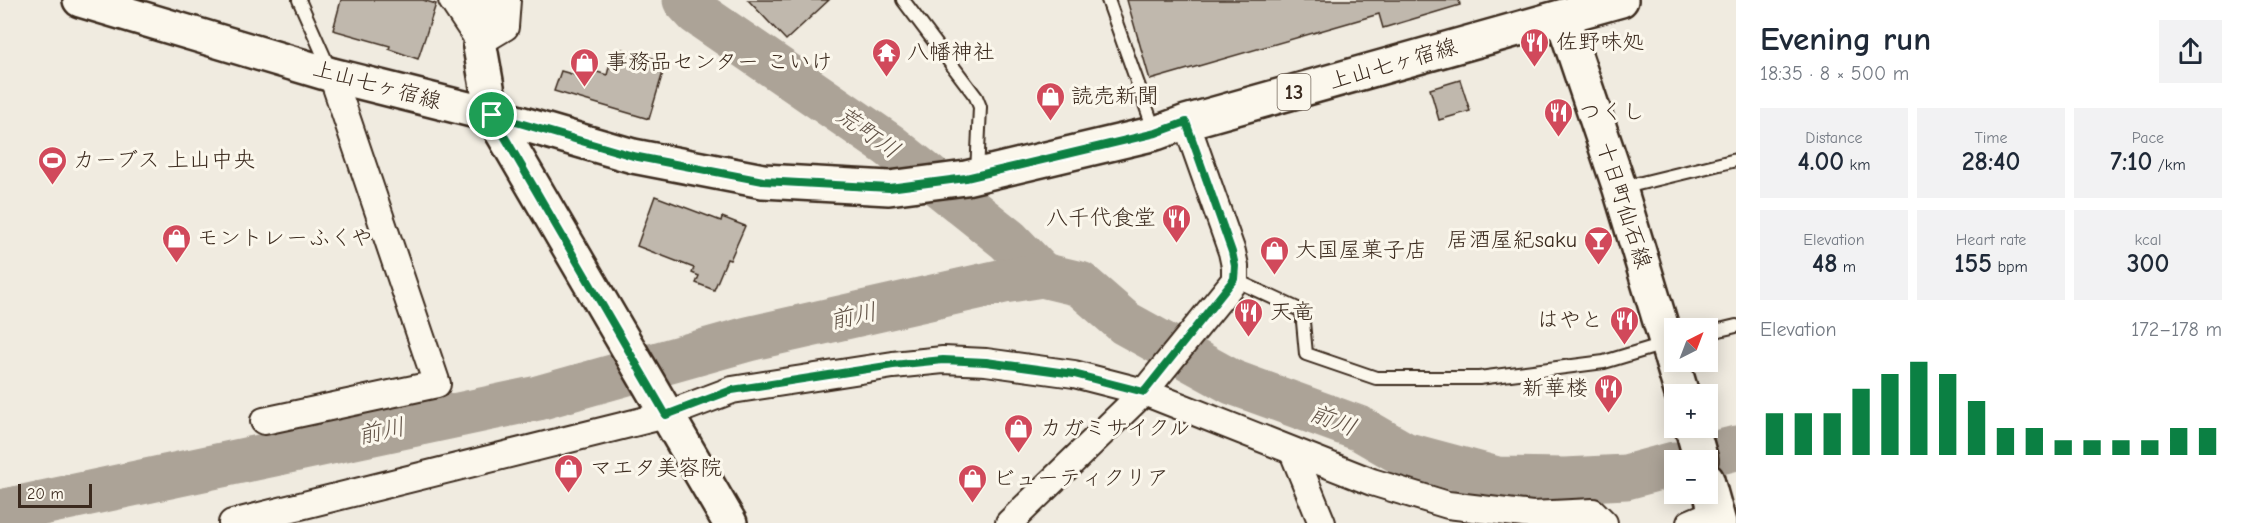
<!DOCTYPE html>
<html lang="en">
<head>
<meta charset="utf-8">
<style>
  body { margin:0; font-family:"Comic Neue","Klee One",sans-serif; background:#f2f2f3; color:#1f2937; height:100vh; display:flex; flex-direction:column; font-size:22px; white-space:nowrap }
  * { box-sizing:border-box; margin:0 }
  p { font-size:20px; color:#747a83 }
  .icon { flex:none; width:33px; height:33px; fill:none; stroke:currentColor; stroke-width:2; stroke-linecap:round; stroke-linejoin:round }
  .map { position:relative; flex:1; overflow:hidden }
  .panel { display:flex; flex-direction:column; background:#fff; width:510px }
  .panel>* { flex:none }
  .needle { width:39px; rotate:42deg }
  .fabs { position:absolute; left:1664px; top:318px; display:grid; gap:12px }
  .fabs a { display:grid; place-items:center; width:54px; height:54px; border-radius:0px; background:#fff; box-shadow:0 3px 15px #0003; font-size:30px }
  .scale { position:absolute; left:18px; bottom:15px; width:74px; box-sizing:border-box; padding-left:6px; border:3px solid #3b2a1e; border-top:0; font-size:16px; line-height:21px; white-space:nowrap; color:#3b2a1e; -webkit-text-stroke:4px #fbf7ec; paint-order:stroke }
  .pin { position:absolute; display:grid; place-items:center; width:51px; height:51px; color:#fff; margin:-26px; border:3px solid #fff; border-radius:50%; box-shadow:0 2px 6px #0007 }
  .round { display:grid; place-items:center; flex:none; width:63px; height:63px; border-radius:0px; background:#f2f2f3 }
  .head { display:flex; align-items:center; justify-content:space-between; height:102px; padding:0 24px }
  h1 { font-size:33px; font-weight:600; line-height:45px }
  .figures { display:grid; grid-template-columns:repeat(3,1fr); gap:9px; height:102px; padding:6px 24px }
  .figures div { display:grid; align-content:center; border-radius:0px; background:#f2f2f3; text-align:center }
  .figures b { font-size:26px; font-weight:600 }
  .figures small { font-size:16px; font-weight:400 }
  .figures p { font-size:16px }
  .chart { height:168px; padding:12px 24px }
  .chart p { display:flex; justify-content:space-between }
  .chart svg { width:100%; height:108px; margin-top:6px; stroke:#0b8043; stroke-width:6 }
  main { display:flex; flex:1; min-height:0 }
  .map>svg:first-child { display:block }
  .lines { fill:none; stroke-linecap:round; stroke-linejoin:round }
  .river { stroke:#aca397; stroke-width:45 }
  .building { fill:#c0b8ad; stroke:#3b2a1e; stroke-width:1.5 }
  .service-casing { stroke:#3b2a1e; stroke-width:16 }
  .minor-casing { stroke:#3b2a1e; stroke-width:30 }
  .secondary-casing { stroke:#3b2a1e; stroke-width:38 }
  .primary-casing { stroke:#3b2a1e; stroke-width:38 }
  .service { stroke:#fbf7ec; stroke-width:12 }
  .minor { stroke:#fbf7ec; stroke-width:26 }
  .secondary { stroke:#fbf7ec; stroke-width:33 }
  .primary { stroke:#fbf7ec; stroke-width:33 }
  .route-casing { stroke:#fff; stroke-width:12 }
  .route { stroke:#0b8043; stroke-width:8 }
  .labels { text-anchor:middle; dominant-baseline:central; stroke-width:6; stroke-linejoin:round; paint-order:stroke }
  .shield { fill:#fbf7ec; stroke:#75685c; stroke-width:1.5 }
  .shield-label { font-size:21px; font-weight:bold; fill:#3b2a1e }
  .poi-label { font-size:22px; fill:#3b2a1e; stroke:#fbf7ec; text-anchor:start }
  .street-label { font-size:22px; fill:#3b2a1e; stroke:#fbf7ec }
  .water-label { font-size:24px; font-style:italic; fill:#635448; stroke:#fbf7ec }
</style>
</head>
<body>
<main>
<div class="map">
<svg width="1736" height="523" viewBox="0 0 1736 523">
  <rect width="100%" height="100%" fill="#f0ebe0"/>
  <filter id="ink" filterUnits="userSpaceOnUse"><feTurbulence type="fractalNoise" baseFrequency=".0167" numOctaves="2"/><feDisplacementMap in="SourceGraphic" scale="12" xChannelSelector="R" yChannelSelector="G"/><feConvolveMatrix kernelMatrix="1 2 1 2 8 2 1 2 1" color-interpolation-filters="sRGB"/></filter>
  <g filter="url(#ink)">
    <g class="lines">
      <!-- river -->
      <g class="river">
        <path d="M 685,0 L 697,13 L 889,145 L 1008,240 L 1042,275"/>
        <path d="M 1689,460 L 1736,448"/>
        <path d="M 0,512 L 538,398 L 748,339 L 1004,281 L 1042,275 L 1080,284 L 1125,323 L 1232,382 L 1361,429 L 1404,454 L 1497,479 L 1565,480 L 1626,477 L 1674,464"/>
      </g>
    </g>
    <!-- building -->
    <g class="building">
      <path d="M 341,0 L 423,0 L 436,4 L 418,59 L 389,49 L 390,46 L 333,30 Z"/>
      <path d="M 748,0 L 829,0 L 786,40 Z"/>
      <path d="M 1127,0 L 1459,0 L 1460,5 L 1383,28 L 1379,14 L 1150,80 Z"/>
      <path d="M 622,49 L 666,62 L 649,119 L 554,91 L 561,71 L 575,75 L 578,66 L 607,75 L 612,56 L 619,58 Z"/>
      <path d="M 1460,80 L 1470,111 L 1439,120 L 1430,89 Z"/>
      <path d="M 655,196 L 721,221 L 722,217 L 745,226 L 730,260 L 727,259 L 714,290 L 696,283 L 699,276 L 692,273 L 694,268 L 637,246 Z"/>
    </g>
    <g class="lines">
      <defs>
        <g id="service">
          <path d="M 299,0 L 330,70"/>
          <path d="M 903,0 L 976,97 L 980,107 L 977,174"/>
          <path d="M 1108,0 L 1155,132"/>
          <path d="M 1621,188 L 1736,160"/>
          <path d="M 1235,280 L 1302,311 L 1306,354 L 1376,378 L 1479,378 L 1604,362 L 1664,344"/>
          <path d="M 1707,333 L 1736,326"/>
        </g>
        <g id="minor">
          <path d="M 452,0 L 480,42 L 505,27 L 507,0"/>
          <path d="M 264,421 L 437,384 L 332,75"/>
          <path d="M 1293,452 L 1322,523"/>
          <path d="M 232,523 L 666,415 L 732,390 L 893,365 L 943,360 L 986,362 L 1074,374 L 1144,392 L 1372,482 L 1448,505 L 1532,515 L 1593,512 L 1604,523"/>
          <path d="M 1009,523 L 1144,392 L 1235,280 L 1235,266 L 1232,252 L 1186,122"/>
          <path d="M 1690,523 L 1716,512"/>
        </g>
        <g id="secondary">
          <path d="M 484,0 L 480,47 L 492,115 L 730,523"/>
          <path d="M 1562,17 L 1620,189 L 1682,394"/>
          <path d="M 1692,428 L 1701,460"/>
          <path d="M 1707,480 L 1719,523"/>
        </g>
        <path id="primary" d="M 80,0 L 332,75 L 492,115 L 633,156 L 763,181 L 889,188 L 966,178 L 1156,133 L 1186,122 L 1621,0"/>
      </defs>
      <!-- service casing -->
      <use href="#service" class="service-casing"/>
      <!-- minor casing -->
      <use href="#minor" class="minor-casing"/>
      <!-- secondary casing -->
      <use href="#secondary" class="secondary-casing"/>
      <!-- primary casing -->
      <use href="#primary" class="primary-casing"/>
      <!-- service -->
      <use href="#service" class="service"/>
      <!-- minor -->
      <use href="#minor" class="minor"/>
      <!-- secondary -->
      <use href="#secondary" class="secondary"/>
      <!-- primary -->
      <use href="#primary" class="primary"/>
    </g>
  </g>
  <g class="lines" filter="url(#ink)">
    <defs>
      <path id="route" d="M 492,115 L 633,156 L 763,181 L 889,188 L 966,178 L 1156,133 L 1186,122 L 1232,252 L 1235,266 L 1234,279 L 1144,392 L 1074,374 L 986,362 L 943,360 L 893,365 L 732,390 L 666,415 Z"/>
    </defs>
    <!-- route casing -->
    <use href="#route" class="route-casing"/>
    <!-- route -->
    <use href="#route" class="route"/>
  </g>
  <!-- icons -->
  <defs>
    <symbol id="restaurant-pin" viewBox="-11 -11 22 30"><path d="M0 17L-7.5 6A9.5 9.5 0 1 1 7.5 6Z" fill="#d1495b" stroke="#fbf7ec"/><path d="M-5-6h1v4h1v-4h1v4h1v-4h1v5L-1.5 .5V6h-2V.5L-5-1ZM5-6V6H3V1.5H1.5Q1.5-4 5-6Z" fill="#fff"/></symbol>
    <symbol id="temple-pin" viewBox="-11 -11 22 30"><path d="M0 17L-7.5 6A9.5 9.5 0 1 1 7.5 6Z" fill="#d1495b" stroke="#fbf7ec"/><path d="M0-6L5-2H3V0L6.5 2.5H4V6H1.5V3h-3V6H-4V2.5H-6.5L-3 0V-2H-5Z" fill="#fff"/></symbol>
    <symbol id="shop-pin" viewBox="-11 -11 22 30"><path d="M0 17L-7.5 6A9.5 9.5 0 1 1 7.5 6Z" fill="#d1495b" stroke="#fbf7ec"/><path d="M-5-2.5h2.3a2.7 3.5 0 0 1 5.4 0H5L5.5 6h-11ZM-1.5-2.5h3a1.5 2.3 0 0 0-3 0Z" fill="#fff"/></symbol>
    <symbol id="stadium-pin" viewBox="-11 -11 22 30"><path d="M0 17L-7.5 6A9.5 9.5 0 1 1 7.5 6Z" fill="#d1495b" stroke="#fbf7ec"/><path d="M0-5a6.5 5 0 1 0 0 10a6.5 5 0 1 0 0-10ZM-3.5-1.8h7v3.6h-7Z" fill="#fff"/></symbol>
    <symbol id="bar-pin" viewBox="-11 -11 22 30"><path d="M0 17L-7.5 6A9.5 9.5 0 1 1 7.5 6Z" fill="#d1495b" stroke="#fbf7ec"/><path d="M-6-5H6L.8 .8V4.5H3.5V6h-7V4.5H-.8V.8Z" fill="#fff"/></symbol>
  </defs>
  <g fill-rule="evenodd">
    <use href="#restaurant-pin" x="1518" y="26" width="33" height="45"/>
    <use href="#temple-pin" x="870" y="36" width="33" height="45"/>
    <use href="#shop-pin" x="568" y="46" width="33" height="45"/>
    <use href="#shop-pin" x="1034" y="80" width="33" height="45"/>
    <use href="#restaurant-pin" x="1542" y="96" width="33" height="45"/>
    <use href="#stadium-pin" x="36" y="144" width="33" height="45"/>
    <use href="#restaurant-pin" x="1160" y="202" width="33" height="45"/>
    <use href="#shop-pin" x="160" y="222" width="33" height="45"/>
    <use href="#bar-pin" x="1582" y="224" width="33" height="45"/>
    <use href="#shop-pin" x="1258" y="234" width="33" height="45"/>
    <use href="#restaurant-pin" x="1232" y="296" width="33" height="45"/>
    <use href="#restaurant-pin" x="1608" y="304" width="33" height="45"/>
    <use href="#restaurant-pin" x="1592" y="372" width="33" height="45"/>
    <use href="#shop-pin" x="1002" y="412" width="33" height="45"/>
    <use href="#shop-pin" x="552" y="452" width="33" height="45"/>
    <use href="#shop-pin" x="956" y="462" width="33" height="45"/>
  </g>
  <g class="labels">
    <!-- shield labels -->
    <rect class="shield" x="1277.5" y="74" width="33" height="36" rx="4.5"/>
    <g class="shield-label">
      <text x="1294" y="92">13</text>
    </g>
    <!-- poi labels -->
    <g class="poi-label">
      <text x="1556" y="42">佐野味処</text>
      <text x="907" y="52">八幡神社</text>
      <text x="606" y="62">事務品センター こいけ</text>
      <text x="1071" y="96">読売新聞</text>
      <text x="1579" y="112">つくし</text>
      <text x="73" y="160">カーブス 上山中央</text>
      <text x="1156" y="218" text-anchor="end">八千代食堂</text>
      <text x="197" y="238">モントレーふくや</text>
      <text x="1577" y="240" text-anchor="end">居酒屋紀saku</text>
      <text x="1295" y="250">大国屋菓子店</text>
      <text x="1270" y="312">天竜</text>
      <text x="1603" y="320" text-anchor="end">はやと</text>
      <text x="1588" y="388" text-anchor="end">新華楼</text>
      <text x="1040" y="428">カガミサイクル</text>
      <text x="590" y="468">マエタ美容院</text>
      <text x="993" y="478">ビューティクリア</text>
    </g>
    <!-- street labels -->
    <g class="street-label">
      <text transform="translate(1393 64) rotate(-16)">上山七ヶ宿線</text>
      <text transform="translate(377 85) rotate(15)">上山七ヶ宿線</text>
      <text transform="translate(1624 205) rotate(72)">十日町仙石線</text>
    </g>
    <!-- water labels -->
    <g class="water-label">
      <text transform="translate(868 132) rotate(35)">荒町川</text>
      <text transform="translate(853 316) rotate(-12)">前川</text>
      <text transform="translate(1333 420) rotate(21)">前川</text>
      <text transform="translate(381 431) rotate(-12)">前川</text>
    </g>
  </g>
</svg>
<div class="fabs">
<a><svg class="needle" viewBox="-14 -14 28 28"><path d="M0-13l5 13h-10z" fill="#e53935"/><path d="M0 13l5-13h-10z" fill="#747a83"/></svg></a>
<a>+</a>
<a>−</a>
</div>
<div class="scale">20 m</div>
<div class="pin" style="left:492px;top:115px;background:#1e9e55"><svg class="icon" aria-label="arrive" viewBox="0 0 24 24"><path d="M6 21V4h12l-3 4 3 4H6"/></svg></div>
</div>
<section class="panel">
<div class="head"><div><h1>Evening run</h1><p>18:35 · 8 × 500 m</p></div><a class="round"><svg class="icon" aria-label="share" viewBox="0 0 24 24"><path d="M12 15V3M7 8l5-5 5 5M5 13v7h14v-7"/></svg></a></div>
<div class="figures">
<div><p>Distance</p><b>4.00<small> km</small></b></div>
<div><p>Time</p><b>28:40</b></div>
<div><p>Pace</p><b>7:10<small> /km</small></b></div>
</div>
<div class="figures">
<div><p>Elevation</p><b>48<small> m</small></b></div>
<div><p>Heart rate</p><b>155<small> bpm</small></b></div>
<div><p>kcal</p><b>300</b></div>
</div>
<div class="chart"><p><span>Elevation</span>172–178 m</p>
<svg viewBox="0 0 160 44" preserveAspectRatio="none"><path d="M5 44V27M15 44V27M25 44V27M35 44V17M45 44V11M55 44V6M65 44V11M75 44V22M85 44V33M95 44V33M105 44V38M115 44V38M125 44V38M135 44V38M145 44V33M155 44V33"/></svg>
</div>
</section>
</main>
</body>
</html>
